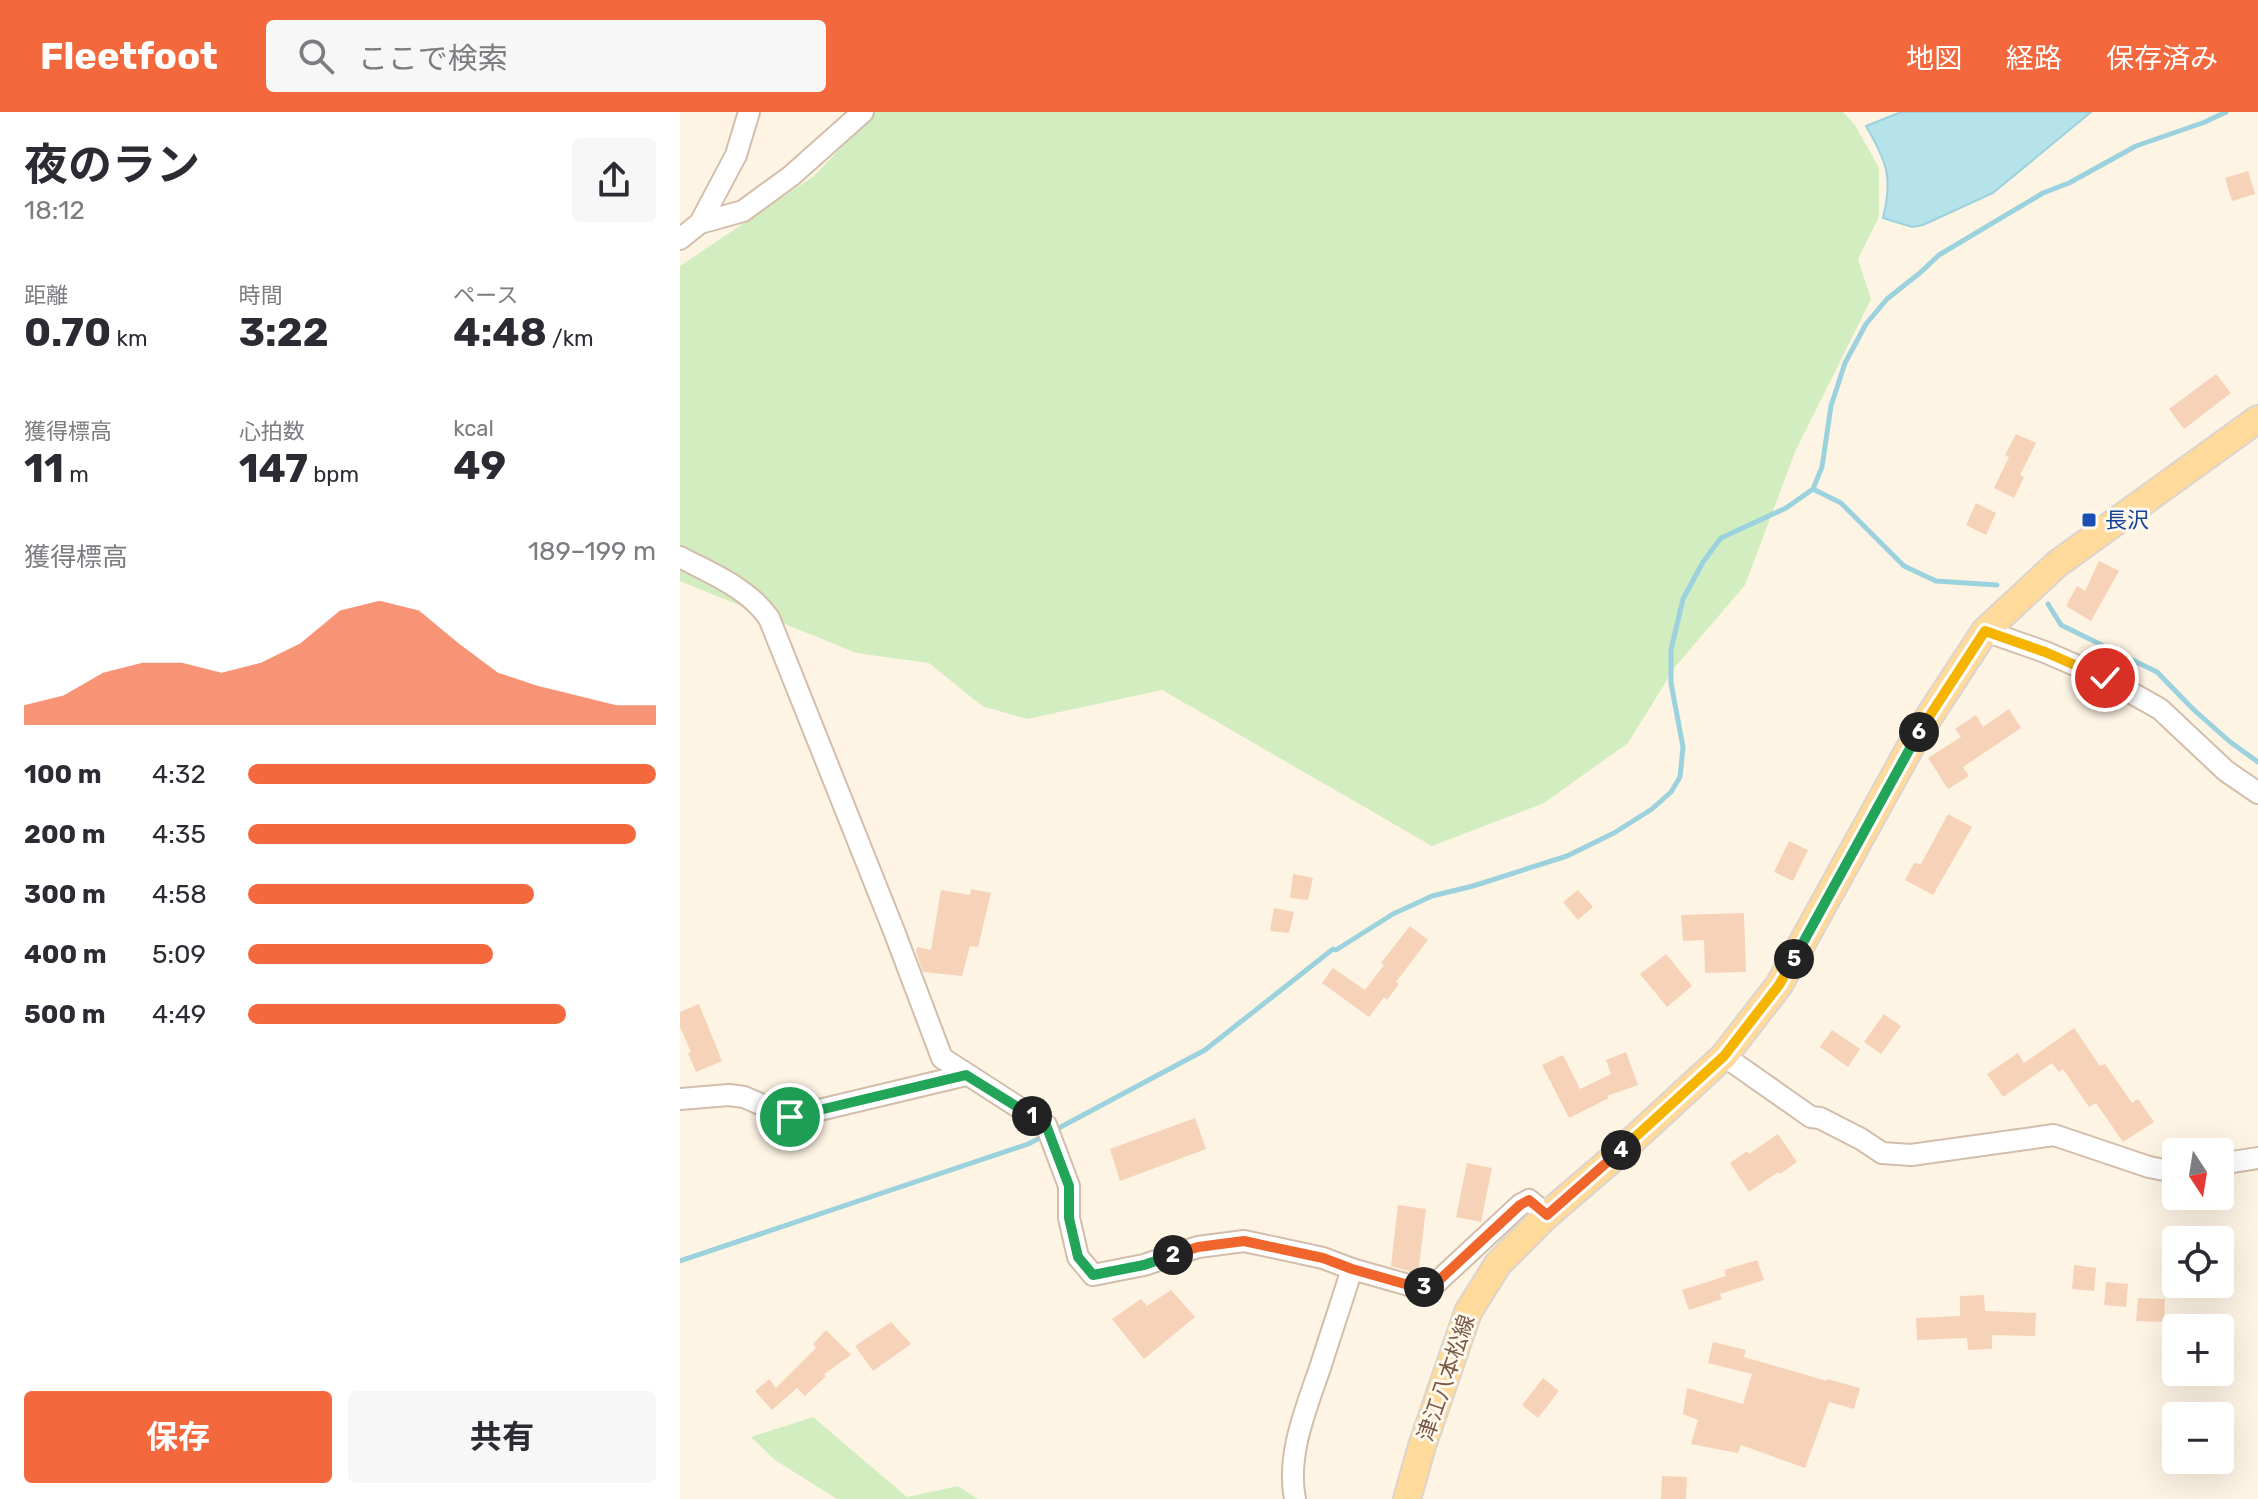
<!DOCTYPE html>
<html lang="ja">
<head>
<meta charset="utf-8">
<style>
  body { margin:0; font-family:Rubik,"Noto Sans JP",sans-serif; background:#f7f7f7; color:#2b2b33; height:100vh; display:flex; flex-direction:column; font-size:30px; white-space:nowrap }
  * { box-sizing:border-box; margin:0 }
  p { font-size:26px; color:#7c7c81 }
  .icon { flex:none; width:44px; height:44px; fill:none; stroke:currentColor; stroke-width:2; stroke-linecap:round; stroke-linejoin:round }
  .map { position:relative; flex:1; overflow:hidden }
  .panel { display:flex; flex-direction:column; background:#fff; width:680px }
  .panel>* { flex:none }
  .needle { width:52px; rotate:168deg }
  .controls { position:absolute; left:1482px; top:1026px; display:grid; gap:16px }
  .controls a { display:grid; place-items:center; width:72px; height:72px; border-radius:8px; background:#fff; box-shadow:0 8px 32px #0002; font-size:40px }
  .pin { position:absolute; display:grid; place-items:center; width:68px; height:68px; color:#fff; margin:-34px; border:4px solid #fff; border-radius:50%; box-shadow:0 2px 8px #0007 }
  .km { position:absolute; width:40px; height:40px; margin:-20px; border-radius:50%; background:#222; color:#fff; font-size:22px; line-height:40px; text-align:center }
  .round { display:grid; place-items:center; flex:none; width:84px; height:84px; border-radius:8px; background:#f7f7f7 }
  .headline { display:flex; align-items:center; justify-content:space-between; height:136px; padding:0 24px }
  h1 { font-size:44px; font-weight:700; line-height:60px }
  .metrics { display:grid; grid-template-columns:repeat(3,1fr); gap:12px; height:136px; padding:8px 24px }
  .metrics div { display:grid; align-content:center }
  .metrics b { font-size:40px; font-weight:700 }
  .metrics small { font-size:22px; font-weight:400 }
  .metrics p { font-size:22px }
  .chart { height:224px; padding:16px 24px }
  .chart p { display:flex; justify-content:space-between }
  .chart svg { width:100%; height:144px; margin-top:8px; fill:#f4683d; opacity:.7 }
  .action { display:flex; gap:16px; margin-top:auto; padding:16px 24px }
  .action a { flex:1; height:92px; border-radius:8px; background:#f4683d; color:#fff; font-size:32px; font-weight:700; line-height:92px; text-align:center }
  .action a+a { background:#f7f7f7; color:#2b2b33 }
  ul { padding:0 24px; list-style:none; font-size:26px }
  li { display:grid; grid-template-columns:128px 96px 1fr; align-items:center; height:60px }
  li i { height:20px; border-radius:10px; background:#f4683d }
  header { display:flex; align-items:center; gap:48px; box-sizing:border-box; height:112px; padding:0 40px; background:#f4683d; color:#fff }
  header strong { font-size:38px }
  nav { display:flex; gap:44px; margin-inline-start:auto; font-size:28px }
  .search { width:560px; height:72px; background:#f7f7f7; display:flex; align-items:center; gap:20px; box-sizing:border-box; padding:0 28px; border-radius:8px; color:#7c7c81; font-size:30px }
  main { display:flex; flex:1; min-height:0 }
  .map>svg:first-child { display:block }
  .green { fill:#d2edc0 }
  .water { fill:#b6e2ea; stroke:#9bd2dd; stroke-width:2 }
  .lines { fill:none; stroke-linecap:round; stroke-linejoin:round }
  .stream { stroke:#9bd2dd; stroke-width:5 }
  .building { fill:#f6d2b8 }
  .minor-casing { stroke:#d3bdab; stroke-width:24 }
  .major-casing { stroke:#dcd4cf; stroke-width:30 }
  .minor { stroke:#fff; stroke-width:20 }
  .major { stroke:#ffda9a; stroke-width:26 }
  .split-1-casing { stroke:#fff; stroke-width:16 }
  .split-2-casing { stroke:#fff; stroke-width:16 }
  .split-3-casing { stroke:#fff; stroke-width:16 }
  .split-4-casing { stroke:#fff; stroke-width:16 }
  .split-5-casing { stroke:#fff; stroke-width:16 }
  .split-6-casing { stroke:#fff; stroke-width:16 }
  .split-7-casing { stroke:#fff; stroke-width:16 }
  .split-1 { stroke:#22a559; stroke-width:10 }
  .split-2 { stroke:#22a559; stroke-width:10 }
  .split-3 { stroke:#f0652b; stroke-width:10 }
  .split-4 { stroke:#f0652b; stroke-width:10 }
  .split-5 { stroke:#f5b400; stroke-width:10 }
  .split-6 { stroke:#22a559; stroke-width:10 }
  .split-7 { stroke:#f5b400; stroke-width:10 }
  .transit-dot { fill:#1a4fb4; stroke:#fff8ec; stroke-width:3 }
  .labels { text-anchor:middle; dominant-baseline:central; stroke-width:6; stroke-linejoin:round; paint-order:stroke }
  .transit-label { font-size:22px; fill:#164399; stroke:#fff8ec; text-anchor:start }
  .street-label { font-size:22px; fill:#795946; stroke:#fff8ec }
</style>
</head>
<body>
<header>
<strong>Fleetfoot</strong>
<div class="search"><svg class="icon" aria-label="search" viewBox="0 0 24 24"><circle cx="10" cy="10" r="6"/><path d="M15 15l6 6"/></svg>ここで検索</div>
<nav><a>地図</a><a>経路</a><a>保存済み</a></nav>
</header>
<main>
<section class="panel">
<div class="headline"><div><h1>夜のラン</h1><p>18:12</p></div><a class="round"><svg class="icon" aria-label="share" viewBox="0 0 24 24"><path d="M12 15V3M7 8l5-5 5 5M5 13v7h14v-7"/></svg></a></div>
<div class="metrics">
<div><p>距離</p><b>0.70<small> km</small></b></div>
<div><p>時間</p><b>3:22</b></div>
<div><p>ペース</p><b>4:48<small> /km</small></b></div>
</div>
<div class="metrics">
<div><p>獲得標高</p><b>11<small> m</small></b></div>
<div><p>心拍数</p><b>147<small> bpm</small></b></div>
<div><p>kcal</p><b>49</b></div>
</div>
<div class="chart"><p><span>獲得標高</span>189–199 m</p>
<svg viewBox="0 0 160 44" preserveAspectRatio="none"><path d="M0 44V38L10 35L20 28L30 25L40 25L50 28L60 25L70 19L80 9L90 6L100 9L110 19L120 28L130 32L140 35L150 38L160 38V44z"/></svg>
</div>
<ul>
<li><b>100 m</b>4:32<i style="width:100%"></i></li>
<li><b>200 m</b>4:35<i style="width:95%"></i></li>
<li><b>300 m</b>4:58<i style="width:70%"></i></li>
<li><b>400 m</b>5:09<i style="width:60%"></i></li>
<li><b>500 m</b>4:49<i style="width:78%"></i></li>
</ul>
<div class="action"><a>保存</a><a>共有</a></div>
</section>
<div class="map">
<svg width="1578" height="1387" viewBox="0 0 1578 1387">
  <rect width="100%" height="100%" fill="#fef4e4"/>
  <!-- green -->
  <g class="green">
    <path d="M 195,0 L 1163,0 L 1175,13 L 1199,56 L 1199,105 L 1178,147 L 1191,187 L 1115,340 L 1065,473 L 995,555 L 948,631 L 864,691 L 752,734 L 482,578 L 347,607 L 302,594 L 249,551 L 176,541 L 0,469 L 0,154 L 134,64 Z"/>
    <path d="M 133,1305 L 227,1385 L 278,1374 L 298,1387 L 157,1387 L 95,1348 L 71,1325 Z"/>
  </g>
  <!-- water -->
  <path class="water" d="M 1221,0 L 1411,0 L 1313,81 L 1243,113 L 1232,115 L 1203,106 C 1213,65 1207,50 1186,14 Z"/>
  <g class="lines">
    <!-- stream -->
    <g class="stream">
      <path d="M 1133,377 L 1161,391 L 1224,454 L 1256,469 L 1317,473"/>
      <path d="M 1368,492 L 1381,513 L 1477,560 L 1513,597 L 1549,629 L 1578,650"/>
      <path d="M 375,1018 L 525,938 L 653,837 L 656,838 L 713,802 L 752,784 L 793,774 L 887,744 L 934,721 L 972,697 L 991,680 L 1000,665 L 1003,635 L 991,571 L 991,538 L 1003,487 L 1023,450 L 1041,426 L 1106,396 L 1133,377 L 1142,355 L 1151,294 L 1165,251 L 1186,212 L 1207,187 L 1241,160 L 1259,143 L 1363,81 L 1389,71 L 1456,34 L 1525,10 L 1546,0"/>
      <path d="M 0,1149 L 348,1032 L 366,1023"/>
    </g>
  </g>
  <!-- building -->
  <g class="building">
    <path d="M 1568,59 L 1575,82 L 1552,89 L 1545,66 Z"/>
    <path d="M 1536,262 L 1551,281 L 1504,317 L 1489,297 Z"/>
    <path d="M 1336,322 L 1356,331 L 1340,363 L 1344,365 L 1334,386 L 1314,376 L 1329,345 L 1325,343 Z"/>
    <path d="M 1296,391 L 1316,401 L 1306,423 L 1286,413 Z"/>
    <path d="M 1419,449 L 1439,459 L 1411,509 L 1386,494 L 1397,474 L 1405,479 Z"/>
    <path d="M 1329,597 L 1341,616 L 1283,655 L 1289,664 L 1268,677 L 1248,646 L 1281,625 L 1275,617 L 1296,603 L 1303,615 Z"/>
    <path d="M 1268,702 L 1292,715 L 1253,783 L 1225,768 L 1234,751 L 1241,752 Z"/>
    <path d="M 1109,729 L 1128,738 L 1113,769 L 1094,760 Z"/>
    <path d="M 613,762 L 633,766 L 628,788 L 610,786 Z"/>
    <path d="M 291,777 L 311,781 L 298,835 L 290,834 L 282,864 L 243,860 L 236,840 L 237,835 L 251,838 L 261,778 L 290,783 Z"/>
    <path d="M 898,778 L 913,795 L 898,808 L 883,790 Z"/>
    <path d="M 594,796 L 614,800 L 609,821 L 590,819 Z"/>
    <path d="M 1064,801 L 1066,860 L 1025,861 L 1024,828 L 1003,829 L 1001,803 Z"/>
    <path d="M 730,814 L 748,828 L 716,870 L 719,872 L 707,888 L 704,885 L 689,905 L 642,871 L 653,856 L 685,878 L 704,853 L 701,851 Z"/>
    <path d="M 986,842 L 1012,874 L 987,895 L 960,862 Z"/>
    <path d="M 19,892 L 42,949 L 16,960 L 8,941 L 11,940 L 0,915 L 0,900 Z"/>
    <path d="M 1204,902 L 1221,914 L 1201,942 L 1184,930 Z"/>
    <path d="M 1394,916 L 1420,954 L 1425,952 L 1452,991 L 1458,987 L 1474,1010 L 1443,1030 L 1416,991 L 1409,995 L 1383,957 L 1379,960 L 1372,951 L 1323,985 L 1307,962 L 1338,941 L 1344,951 Z"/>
    <path d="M 1152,918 L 1180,937 L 1168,955 L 1140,935 Z"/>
    <path d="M 946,940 L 958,973 L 927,984 L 929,986 L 889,1006 L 862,953 L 883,943 L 900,977 L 931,962 L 926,948 Z"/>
    <path d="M 515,1006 L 526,1037 L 440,1069 L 430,1037 Z"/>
    <path d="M 1098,1022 L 1117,1050 L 1100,1062 L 1098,1060 L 1069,1080 L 1050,1051 L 1067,1039 L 1069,1042 Z"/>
    <path d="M 787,1051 L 812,1056 L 801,1110 L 776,1105 Z"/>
    <path d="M 718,1093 L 746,1097 L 738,1162 L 711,1154 Z"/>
    <path d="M 1077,1148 L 1084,1168 L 1040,1182 L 1042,1187 L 1009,1198 L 1002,1178 L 1046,1164 L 1044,1158 Z"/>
    <path d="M 1394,1153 L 1416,1156 L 1414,1179 L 1392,1177 Z"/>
    <path d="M 1426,1170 L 1448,1172 L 1446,1195 L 1424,1193 Z"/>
    <path d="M 491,1178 L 515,1205 L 464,1247 L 432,1207 L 461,1187 L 467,1194 Z"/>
    <path d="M 1304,1183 L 1305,1199 L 1356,1201 L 1355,1224 L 1312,1223 L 1312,1237 L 1288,1238 L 1287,1226 L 1237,1228 L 1236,1206 L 1280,1204 L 1280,1184 Z"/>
    <path d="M 1458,1186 L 1485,1187 L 1484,1210 L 1456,1209 Z"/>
    <path d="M 211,1210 L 231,1232 L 193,1259 L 175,1234 Z"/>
    <path d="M 146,1218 L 171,1243 L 144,1262 L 146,1264 L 125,1284 L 117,1276 L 92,1298 L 75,1279 L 89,1267 L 96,1276 L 136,1236 L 133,1232 Z"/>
    <path d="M 1033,1230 L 1066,1238 L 1064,1245 L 1147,1269 L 1147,1267 L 1180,1276 L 1174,1297 L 1149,1290 L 1125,1356 L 1061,1333 L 1058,1341 L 1011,1332 L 1018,1308 L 1003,1302 L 1007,1276 L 1063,1292 L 1072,1262 L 1028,1251 Z"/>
    <path d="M 863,1266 L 879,1279 L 858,1306 L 842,1293 Z"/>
    <path d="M 982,1364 L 1007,1365 L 1006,1387 L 981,1387 Z"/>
  </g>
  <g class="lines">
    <defs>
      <g id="minor">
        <path d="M 20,111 L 63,99 L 111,64 L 183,0"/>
        <path d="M 0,127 L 20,111 L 56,43 L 69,0"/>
        <path d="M 0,445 C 32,462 68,476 89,506 L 214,819 L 262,946 L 366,1013 L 389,1074 L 389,1106 L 398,1145 L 413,1163 L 464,1153 L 518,1135 L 564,1129 L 643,1146 L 672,1157 L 739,1176 L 755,1172 L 840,1093 L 849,1088 L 867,1103"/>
        <path d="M 1305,519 L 1365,540 L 1425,566 L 1480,597 L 1546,659 L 1578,681"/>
        <path d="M 1044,944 L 1131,1005 L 1140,1006 L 1181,1027 L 1202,1041 L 1231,1043 L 1374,1023 L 1469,1055 L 1489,1059 L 1496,1058"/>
        <path d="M 0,987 L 49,983 L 64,985 L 110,1005 L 286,963"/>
        <path d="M 1540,1052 L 1578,1046"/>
        <path d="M 615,1387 C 606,1343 627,1294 641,1253 C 651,1221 662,1189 672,1157"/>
      </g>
      <path id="major" d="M 727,1387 L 742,1334 L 788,1200 L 818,1152 L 867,1103 L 931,1048 L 1044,944 L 1099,873 L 1237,623 L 1305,519 L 1377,452 L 1578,307"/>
    </defs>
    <!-- minor casing -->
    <use href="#minor" class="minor-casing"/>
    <!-- major casing -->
    <use href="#major" class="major-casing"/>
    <!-- minor -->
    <use href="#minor" class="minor"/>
    <!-- major -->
    <use href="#major" class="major"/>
  </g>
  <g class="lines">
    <defs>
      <path id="split-1" d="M 110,1005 L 286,963 L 352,1004"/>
      <path id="split-2" d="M 352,1004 L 366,1013 L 389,1074 L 389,1106 L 398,1145 L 413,1163 L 464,1153 L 493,1143"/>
      <path id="split-3" d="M 493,1143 L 518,1135 L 564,1129 L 643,1146 L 672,1157 L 739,1176 L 744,1175"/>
      <path id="split-4" d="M 744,1175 L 755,1172 L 840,1093 L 849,1088 L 867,1103 L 941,1038"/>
      <path id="split-5" d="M 941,1038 L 1044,944 L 1099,873 L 1114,847"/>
      <path id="split-6" d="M 1114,847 L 1239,620"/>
      <path id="split-7" d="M 1239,620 L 1305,519 L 1365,540 L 1425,566"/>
    </defs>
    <!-- split-1 casing -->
    <use href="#split-1" class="split-1-casing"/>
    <!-- split-2 casing -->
    <use href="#split-2" class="split-2-casing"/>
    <!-- split-3 casing -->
    <use href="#split-3" class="split-3-casing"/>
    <!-- split-4 casing -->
    <use href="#split-4" class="split-4-casing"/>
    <!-- split-5 casing -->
    <use href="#split-5" class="split-5-casing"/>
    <!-- split-6 casing -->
    <use href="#split-6" class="split-6-casing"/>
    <!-- split-7 casing -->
    <use href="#split-7" class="split-7-casing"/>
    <!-- split-1 -->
    <use href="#split-1" class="split-1"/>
    <!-- split-2 -->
    <use href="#split-2" class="split-2"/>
    <!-- split-3 -->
    <use href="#split-3" class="split-3"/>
    <!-- split-4 -->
    <use href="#split-4" class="split-4"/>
    <!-- split-5 -->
    <use href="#split-5" class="split-5"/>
    <!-- split-6 -->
    <use href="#split-6" class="split-6"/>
    <!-- split-7 -->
    <use href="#split-7" class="split-7"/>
  </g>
  <!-- markers -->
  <rect class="transit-dot" x="1401" y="400" width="16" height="16" rx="4"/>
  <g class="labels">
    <!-- transit labels -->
    <g class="transit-label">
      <text x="1425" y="408">長沢</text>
    </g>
    <!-- street labels -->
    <g class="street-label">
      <text transform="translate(766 1266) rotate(-71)">津江八本松線</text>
    </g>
  </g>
</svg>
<div class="controls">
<a><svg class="needle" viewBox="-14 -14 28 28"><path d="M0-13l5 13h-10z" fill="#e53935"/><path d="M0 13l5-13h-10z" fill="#7c7c81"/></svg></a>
<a><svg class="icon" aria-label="locate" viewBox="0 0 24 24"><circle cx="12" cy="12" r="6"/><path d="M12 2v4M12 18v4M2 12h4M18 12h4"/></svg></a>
<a>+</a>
<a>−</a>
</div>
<div class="pin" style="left:110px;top:1005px;background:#1e9e55"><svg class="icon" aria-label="arrive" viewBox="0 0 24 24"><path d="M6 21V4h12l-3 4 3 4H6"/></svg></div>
<div class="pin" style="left:1425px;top:566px;background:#d93025"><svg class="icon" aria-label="check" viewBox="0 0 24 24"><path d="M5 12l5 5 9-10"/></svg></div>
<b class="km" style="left:352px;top:1004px">1</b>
<b class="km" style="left:493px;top:1143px">2</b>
<b class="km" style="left:744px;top:1175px">3</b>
<b class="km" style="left:941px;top:1038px">4</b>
<b class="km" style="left:1114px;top:847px">5</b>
<b class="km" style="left:1239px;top:620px">6</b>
</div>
</main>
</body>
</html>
